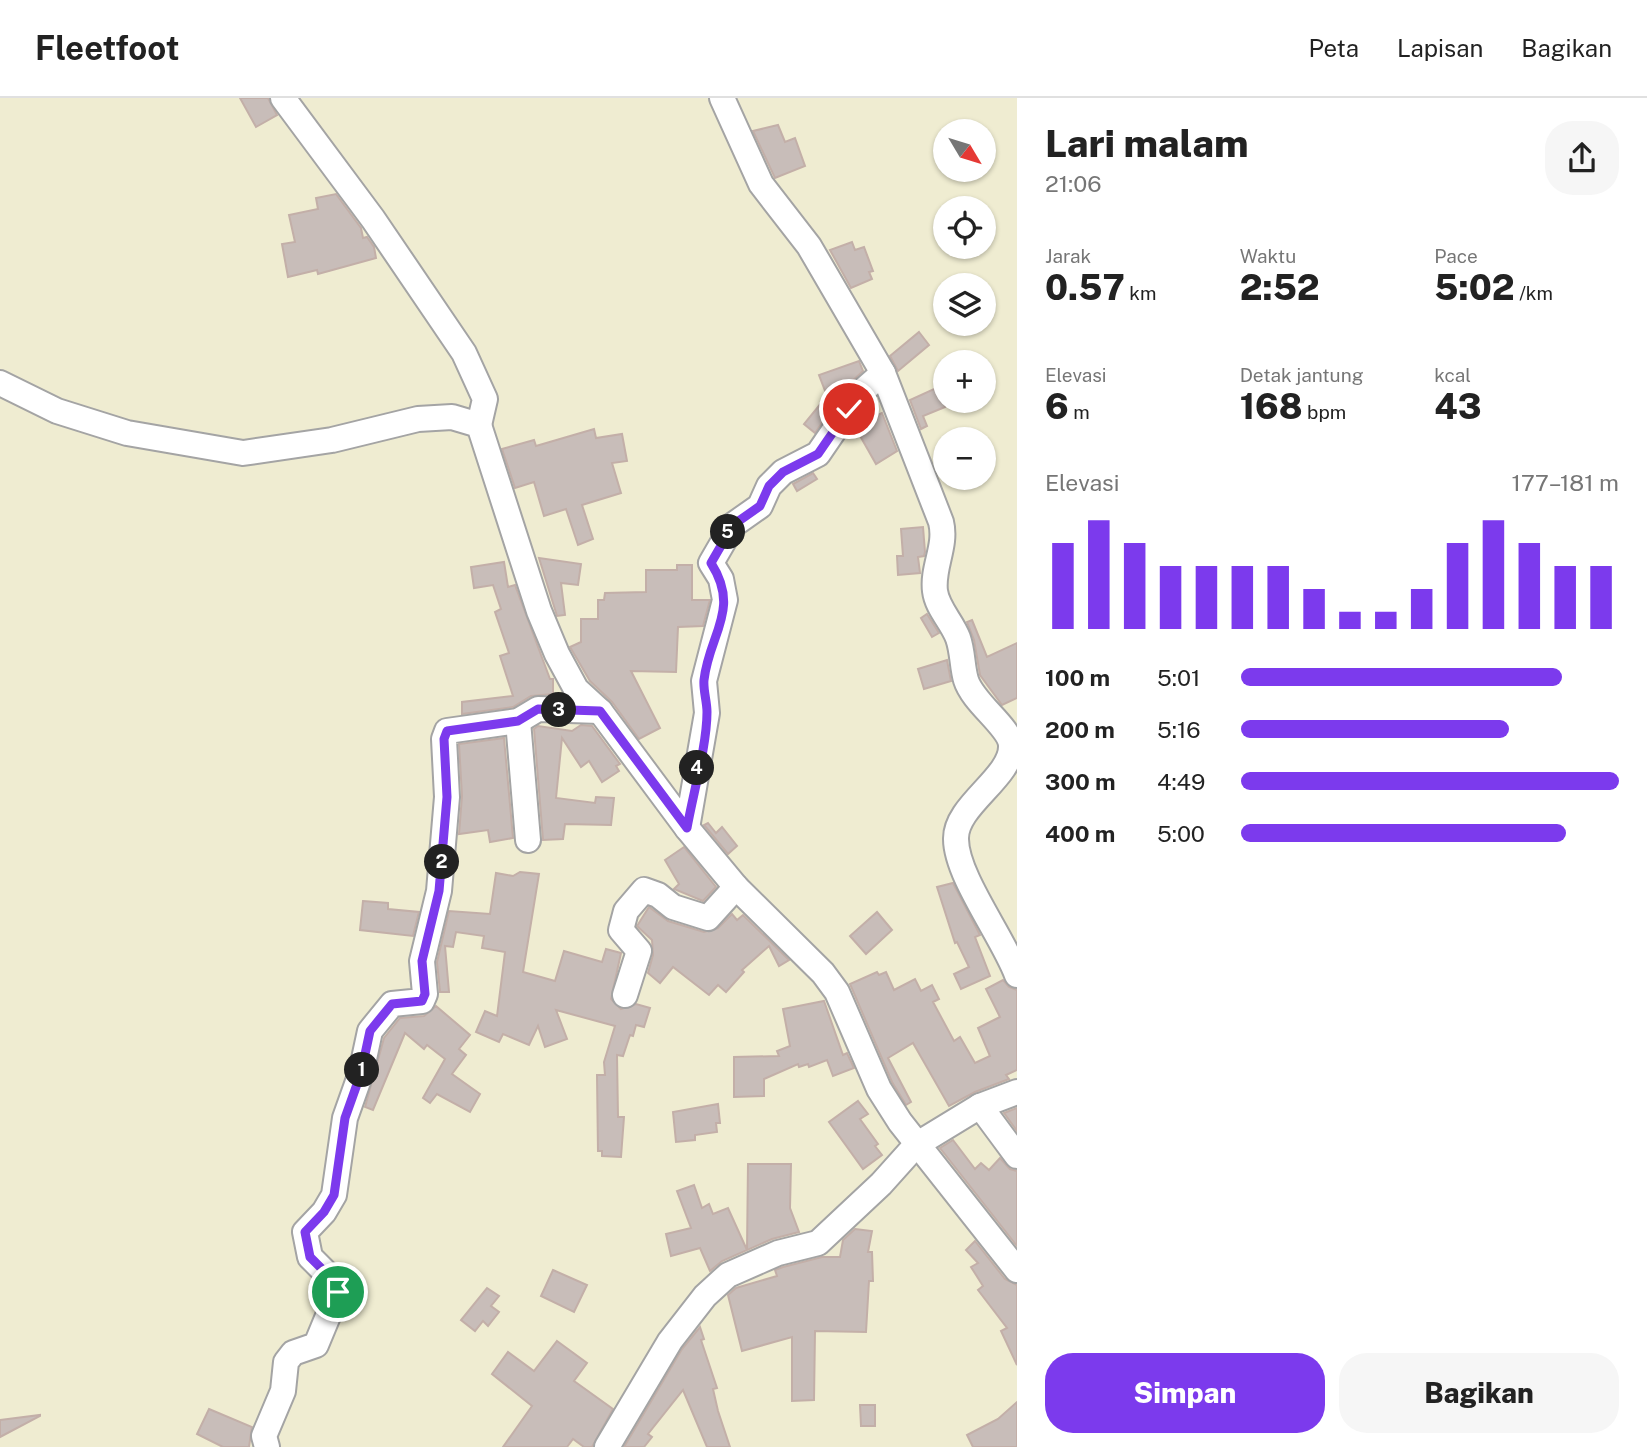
<!DOCTYPE html>
<html lang="id">
<head>
<meta charset="utf-8">
<style>
  body { margin:0; font-family:"Public Sans",sans-serif; background:#f6f6f6; color:#222; height:100vh; display:flex; flex-direction:column; font-size:26px; white-space:nowrap }
  * { box-sizing:border-box; margin:0 }
  p { font-size:23px; color:#767676 }
  .icon { flex:none; width:38px; height:38px; fill:none; stroke:currentColor; stroke-width:2; stroke-linecap:round; stroke-linejoin:round }
  .map { position:relative; flex:1; overflow:hidden }
  .side { display:flex; flex-direction:column; background:#fff; width:630px }
  .side>* { flex:none }
  .needle { width:46px; rotate:128deg }
  .controls { position:absolute; left:933px; top:21px; display:grid; gap:14px }
  .controls a { display:grid; place-items:center; width:63px; height:63px; border-radius:50%; background:#fff; box-shadow:0 2px 5px #0004; font-size:35px }
  .pin { position:absolute; display:grid; place-items:center; width:60px; height:60px; color:#fff; margin:-30px; border:4px solid #fff; border-radius:50%; box-shadow:0 2px 7px #0007 }
  .km { position:absolute; width:35px; height:35px; margin:-18px; border-radius:50%; background:#222; color:#fff; font-size:19px; line-height:35px; text-align:center }
  .round { display:grid; place-items:center; flex:none; width:74px; height:74px; border-radius:28px; background:#f6f6f6 }
  .overview { display:flex; align-items:center; justify-content:space-between; height:119px; padding:0 28px }
  h1 { font-size:38px; font-weight:800; line-height:52px }
  .metrics { display:grid; grid-template-columns:repeat(3,1fr); gap:10px; height:119px; padding:7px 28px }
  .metrics div { display:grid; align-content:center }
  .metrics b { font-size:35px; font-weight:800 }
  .metrics small { font-size:19px; font-weight:400 }
  .metrics p { font-size:19px }
  .chart { height:196px; padding:14px 28px }
  .chart p { display:flex; justify-content:space-between }
  .chart svg { width:100%; height:126px; margin-top:7px; stroke:#7c3aed; stroke-width:6 }
  .primary-button { display:flex; gap:14px; margin-top:auto; padding:14px 28px }
  .primary-button a { flex:1; height:80px; border-radius:28px; background:#7c3aed; color:#fff; font-size:28px; font-weight:800; line-height:80px; text-align:center }
  .primary-button a+a { background:#f6f6f6; color:#222 }
  ul { padding:0 28px; list-style:none; font-size:23px }
  li { display:grid; grid-template-columns:112px 84px 1fr; align-items:center; height:52px }
  li i { height:18px; border-radius:9px; background:#7c3aed }
  header { display:flex; align-items:center; gap:42px; box-sizing:border-box; height:98px; padding:0 35px; background:#fff; border-bottom:2px solid #e0e0e0 }
  header strong { font-size:33px }
  nav { display:flex; gap:38px; margin-inline-start:auto; font-size:24px }
  main { display:flex; flex:1; min-height:0 }
  .map>svg:first-child { display:block }
  .farmland { fill:#efecd1; fill-rule:evenodd }
  .building { fill:#c8bdb9; stroke:#c3afa8; stroke-width:2 }
  .lines { fill:none; stroke-linecap:round; stroke-linejoin:round }
  .minor-casing { stroke:#a4a4a4; stroke-width:28 }
  .minor { stroke:#fff; stroke-width:24 }
  .route-casing { stroke:#fff; stroke-width:14 }
  .route { stroke:#7c3aed; stroke-width:9 }
</style>
</head>
<body>
<header>
<strong>Fleetfoot</strong>
<nav><a>Peta</a><a>Lapisan</a><a>Bagikan</a></nav>
</header>
<main>
<div class="map">
<svg width="1017" height="1349" viewBox="0 0 1017 1349">
  <rect width="100%" height="100%" fill="#f1ebe6"/>
  <!-- farmland -->
  <path class="farmland" d="M 0,0 L 1017,0 L 1017,1349 L 0,1349 ZM 945,33 L 984,33 L 984,72 L 945,72 ZM 945,110 L 984,110 L 984,149 L 945,149 ZM 945,187 L 984,187 L 984,226 L 945,226 ZM 945,264 L 984,264 L 984,303 L 945,303 ZM 945,341 L 984,341 L 984,380 L 945,380 Z"/>
  <!-- building -->
  <g class="building">
    <path d="M 240,0 L 268,0 L 277,17 L 256,29 Z"/>
    <path d="M 778,27 L 785,44 L 795,40 L 805,68 L 775,80 L 753,33 Z"/>
    <path d="M 336,96 L 361,130 L 363,140 L 367,139 L 374,149 L 376,160 L 318,176 L 317,172 L 288,179 L 282,146 L 295,144 L 289,117 L 318,111 L 316,100 Z"/>
    <path d="M 852,144 L 855,152 L 864,149 L 873,173 L 869,174 L 872,181 L 851,190 L 830,152 Z"/>
    <path d="M 919,234 L 929,247 L 898,273 L 890,258 Z"/>
    <path d="M 859,263 L 863,273 L 847,288 L 815,335 L 804,326 L 827,298 L 819,277 Z"/>
    <path d="M 945,286 L 945,309 L 923,318 L 927,328 L 921,331 L 910,302 Z"/>
    <path d="M 882,315 L 897,353 L 876,366 L 855,329 Z"/>
    <path d="M 594,331 L 596,340 L 622,336 L 627,363 L 612,365 L 621,395 L 582,407 L 593,441 L 578,447 L 566,411 L 544,418 L 534,384 L 515,390 L 502,351 L 534,342 L 536,348 Z"/>
    <path d="M 813,375 L 817,381 L 797,393 L 793,386 Z"/>
    <path d="M 923,429 L 925,454 L 924,458 L 918,459 L 920,475 L 898,477 L 897,458 L 903,458 L 901,431 Z"/>
    <path d="M 539,460 L 581,466 L 578,487 L 561,485 L 565,517 L 557,518 Z"/>
    <path d="M 504,464 L 508,489 L 515,487 L 550,581 L 553,581 L 553,596 L 531,598 L 513,609 L 462,616 L 462,604 L 513,598 L 500,558 L 509,555 L 495,514 L 501,511 L 493,487 L 474,490 L 471,469 Z"/>
    <path d="M 677,467 L 692,467 L 692,502 L 710,502 L 703,528 L 678,529 L 676,574 L 631,573 L 660,630 L 639,641 L 612,604 L 590,583 L 570,549 L 581,544 L 581,521 L 598,521 L 598,502 L 604,502 L 605,495 L 646,494 L 646,472 L 677,472 Z"/>
    <path d="M 927,516 L 939,535 L 932,539 L 921,520 Z"/>
    <path d="M 972,522 L 987,559 L 1017,545 L 1017,600 L 1002,607 L 980,577 L 974,542 L 967,524 Z"/>
    <path d="M 947,562 L 951,583 L 924,591 L 918,571 Z"/>
    <path d="M 581,627 L 592,628 L 620,666 L 616,668 L 619,673 L 602,684 L 589,663 L 581,669 L 562,640 L 556,700 L 595,705 L 596,699 L 614,700 L 611,727 L 565,726 L 563,741 L 543,742 L 534,631 L 538,628 L 572,633 Z"/>
    <path d="M 504,640 L 513,740 L 490,744 L 488,732 L 459,736 L 462,698 L 459,646 Z"/>
    <path d="M 708,725 L 716,735 L 722,729 L 737,748 L 728,756 L 704,727 Z"/>
    <path d="M 684,749 L 716,789 L 703,803 L 674,791 L 679,786 L 665,762 Z"/>
    <path d="M 520,774 L 539,776 L 523,874 L 555,883 L 564,853 L 602,864 L 606,851 L 621,855 L 611,901 L 621,911 L 636,906 L 650,910 L 644,929 L 636,927 L 633,938 L 630,937 L 623,958 L 617,957 L 618,1019 L 624,1019 L 621,1059 L 602,1058 L 602,1053 L 598,1053 L 597,977 L 605,977 L 604,964 L 615,928 L 556,912 L 567,941 L 545,949 L 538,928 L 529,947 L 503,936 L 499,944 L 476,934 L 485,913 L 497,918 L 505,854 L 482,850 L 484,838 L 456,834 L 453,849 L 445,848 L 449,894 L 440,894 L 437,864 L 449,813 L 490,816 L 496,775 L 513,778 Z"/>
    <path d="M 953,785 L 980,837 L 975,839 L 990,878 L 961,891 L 954,876 L 969,869 L 957,844 L 955,845 L 937,789 Z"/>
    <path d="M 363,803 L 388,805 L 388,811 L 419,814 L 413,838 L 360,832 Z"/>
    <path d="M 649,809 L 668,823 L 704,834 L 718,830 L 732,816 L 737,822 L 743,817 L 789,862 L 779,868 L 769,848 L 742,872 L 744,874 L 726,894 L 718,887 L 709,897 L 673,869 L 660,885 L 648,875 L 653,857 L 652,842 L 637,828 Z"/>
    <path d="M 877,814 L 892,832 L 866,856 L 850,838 Z"/>
    <path d="M 877,874 L 879,877 L 886,874 L 894,892 L 915,881 L 921,893 L 932,887 L 939,901 L 933,904 L 954,943 L 960,939 L 975,965 L 990,958 L 978,930 L 1000,919 L 986,891 L 1003,882 L 1009,889 L 1017,892 L 1017,972 L 1006,977 L 1009,981 L 975,994 L 949,1008 L 913,945 L 888,960 L 911,1004 L 906,1007 L 892,984 L 850,886 Z"/>
    <path d="M 824,903 L 843,957 L 847,955 L 854,970 L 833,978 L 827,962 L 809,969 L 808,966 L 799,969 L 798,966 L 764,981 L 764,998 L 734,999 L 734,959 L 779,958 L 777,953 L 790,948 L 783,911 Z"/>
    <path d="M 436,908 L 470,937 L 459,951 L 466,957 L 452,976 L 480,996 L 470,1014 L 437,996 L 430,1005 L 423,1000 L 445,961 L 427,947 L 424,951 L 405,935 L 373,1012 L 365,1009 L 384,940 L 400,920 L 424,918 Z"/>
    <path d="M 858,1003 L 868,1016 L 860,1021 L 878,1046 L 875,1048 L 882,1057 L 863,1071 L 829,1024 Z"/>
    <path d="M 718,1006 L 720,1025 L 716,1025 L 717,1034 L 695,1037 L 695,1042 L 676,1044 L 673,1014 Z"/>
    <path d="M 1017,1010 L 1017,1033 L 1004,1015 Z"/>
    <path d="M 953,1042 L 975,1071 L 981,1065 L 989,1072 L 1000,1060 L 1010,1071 L 1017,1073 L 1017,1148 L 940,1050 Z"/>
    <path d="M 748,1066 L 791,1066 L 790,1110 L 799,1134 L 772,1141 L 722,1163 L 710,1173 L 700,1150 L 671,1158 L 666,1136 L 691,1130 L 677,1093 L 694,1087 L 702,1110 L 709,1106 L 713,1116 L 728,1110 L 747,1152 Z"/>
    <path d="M 855,1131 L 872,1133 L 868,1154 L 872,1154 L 873,1183 L 869,1183 L 866,1234 L 815,1233 L 814,1302 L 792,1303 L 792,1239 L 742,1253 L 728,1197 L 736,1190 L 777,1178 L 775,1172 L 783,1169 L 822,1159 L 840,1159 L 843,1142 Z"/>
    <path d="M 975,1143 L 1005,1181 L 1017,1187 L 1017,1267 L 1001,1233 L 1007,1230 L 978,1192 L 983,1188 L 971,1169 L 978,1165 L 966,1152 Z"/>
    <path d="M 553,1172 L 587,1187 L 574,1214 L 541,1198 Z"/>
    <path d="M 487,1190 L 499,1198 L 491,1208 L 499,1214 L 488,1228 L 483,1223 L 475,1233 L 461,1222 Z"/>
    <path d="M 700,1229 L 704,1241 L 701,1242 L 717,1290 L 713,1291 L 718,1313 L 730,1349 L 707,1349 L 683,1292 L 648,1336 L 652,1339 L 644,1349 L 624,1349 L 682,1251 Z"/>
    <path d="M 557,1243 L 587,1265 L 574,1283 L 613,1311 L 592,1349 L 584,1349 L 573,1341 L 567,1349 L 503,1349 L 532,1308 L 492,1276 L 508,1254 L 534,1273 Z"/>
    <path d="M 1017,1304 L 1017,1349 L 973,1349 L 967,1337 L 998,1321 Z"/>
    <path d="M 860,1307 L 875,1307 L 875,1328 L 861,1328 Z"/>
    <path d="M 209,1311 L 252,1329 L 249,1349 L 223,1349 L 197,1336 Z"/>
    <path d="M 40,1317 L 40,1318 L 0,1339 L 0,1322 Z"/>
  </g>
  <g class="lines">
    <defs>
      <g id="minor">
        <path d="M 283,0 L 373,121 L 464,255 L 485,301 L 479,327"/>
        <path d="M 722,0 L 761,86 L 809,148 L 883,275 L 941,424 C 947,448 932,469 935,493 C 937,510 952,524 958,540 C 963,554 962,569 966,582 C 973,605 1010,629 1011,647 C 1013,679 955,707 956,741 C 956,778 1003,839 1017,877"/>
        <path d="M 0,285 L 57,313 L 127,335 L 243,355 L 332,342 L 418,321 L 452,319 L 479,327 L 539,513 L 557,556 L 576,591 L 600,613 L 687,730 L 736,789 L 823,875 L 837,894 L 879,991 L 900,1024 L 1017,1172"/>
        <path d="M 518,623 L 528,742"/>
        <path d="M 687,730 L 707,615 L 704,583 L 725,502 L 721,481 L 711,465 L 733,427 L 760,408 L 769,388 L 783,374 L 818,356 L 859,296 L 883,275"/>
        <path d="M 625,897 L 639,853 L 621,832 L 626,813 L 644,792 L 658,797 L 673,809 L 708,820 L 736,789"/>
        <path d="M 980,1008 L 1017,1058"/>
        <path d="M 267,1349 L 264,1338 L 283,1293 L 286,1264 L 293,1255 L 316,1247 L 338,1194 L 338,1187 L 310,1159 L 305,1134 L 324,1114 L 334,1097 L 345,1020 L 361,975 L 370,933 L 392,906 L 422,903 L 425,896 L 422,863 L 439,793 L 447,699 L 444,641 L 447,633 L 518,623 L 538,611 L 600,613"/>
        <path d="M 607,1349 L 670,1243 L 705,1198 L 728,1177 L 778,1155 L 818,1145 L 881,1086 L 916,1047 L 980,1008 L 1017,994"/>
      </g>
    </defs>
    <!-- minor casing -->
    <use href="#minor" class="minor-casing"/>
    <!-- minor -->
    <use href="#minor" class="minor"/>
  </g>
  <g class="lines">
    <defs>
      <path id="route" d="M 338,1194 L 338,1187 L 310,1159 L 305,1134 L 324,1114 L 334,1097 L 345,1020 L 361,975 L 370,933 L 392,906 L 422,903 L 425,896 L 422,863 L 439,793 L 447,699 L 444,641 L 447,633 L 518,623 L 538,611 L 600,613 L 687,730 C 693,696 707,647 707,614 C 707,603 703,592 704,582 C 709,536 741,512 711,465 L 733,427 L 760,408 L 769,388 L 783,374 L 818,356 L 849,311"/>
    </defs>
    <!-- route casing -->
    <use href="#route" class="route-casing"/>
    <!-- route -->
    <use href="#route" class="route"/>
  </g>
</svg>
<div class="controls">
<a><svg class="needle" viewBox="-14 -14 28 28"><path d="M0-13l5 13h-10z" fill="#e53935"/><path d="M0 13l5-13h-10z" fill="#767676"/></svg></a>
<a><svg class="icon" aria-label="locate" viewBox="0 0 24 24"><circle cx="12" cy="12" r="6"/><path d="M12 2v4M12 18v4M2 12h4M18 12h4"/></svg></a>
<a><svg class="icon" aria-label="layers" viewBox="0 0 24 24"><path d="M12 4l9 5-9 5-9-5zM3 14l9 5 9-5"/></svg></a>
<a>+</a>
<a>−</a>
</div>
<div class="pin" style="left:338px;top:1194px;background:#1e9e55"><svg class="icon" aria-label="arrive" viewBox="0 0 24 24"><path d="M6 21V4h12l-3 4 3 4H6"/></svg></div>
<div class="pin" style="left:849px;top:311px;background:#d93025"><svg class="icon" aria-label="check" viewBox="0 0 24 24"><path d="M5 12l5 5 9-10"/></svg></div>
<b class="km" style="left:362px;top:972px">1</b>
<b class="km" style="left:442px;top:764px">2</b>
<b class="km" style="left:559px;top:612px">3</b>
<b class="km" style="left:697px;top:670px">4</b>
<b class="km" style="left:728px;top:434px">5</b>
</div>
<section class="side">
<div class="overview"><div><h1>Lari malam</h1><p>21:06</p></div><a class="round"><svg class="icon" aria-label="share" viewBox="0 0 24 24"><path d="M12 15V3M7 8l5-5 5 5M5 13v7h14v-7"/></svg></a></div>
<div class="metrics">
<div><p>Jarak</p><b>0.57<small> km</small></b></div>
<div><p>Waktu</p><b>2:52</b></div>
<div><p>Pace</p><b>5:02<small> /km</small></b></div>
</div>
<div class="metrics">
<div><p>Elevasi</p><b>6<small> m</small></b></div>
<div><p>Detak jantung</p><b>168<small> bpm</small></b></div>
<div><p>kcal</p><b>43</b></div>
</div>
<div class="chart"><p><span>Elevasi</span>177–181 m</p>
<svg viewBox="0 0 160 44" preserveAspectRatio="none"><path d="M5 44V14M15 44V6M25 44V14M35 44V22M45 44V22M55 44V22M65 44V22M75 44V30M85 44V38M95 44V38M105 44V30M115 44V14M125 44V6M135 44V14M145 44V22M155 44V22"/></svg>
</div>
<ul>
<li><b>100 m</b>5:01<i style="width:85%"></i></li>
<li><b>200 m</b>5:16<i style="width:71%"></i></li>
<li><b>300 m</b>4:49<i style="width:100%"></i></li>
<li><b>400 m</b>5:00<i style="width:86%"></i></li>
</ul>
<div class="primary-button"><a>Simpan</a><a>Bagikan</a></div>
</section>
</main>
</body>
</html>
